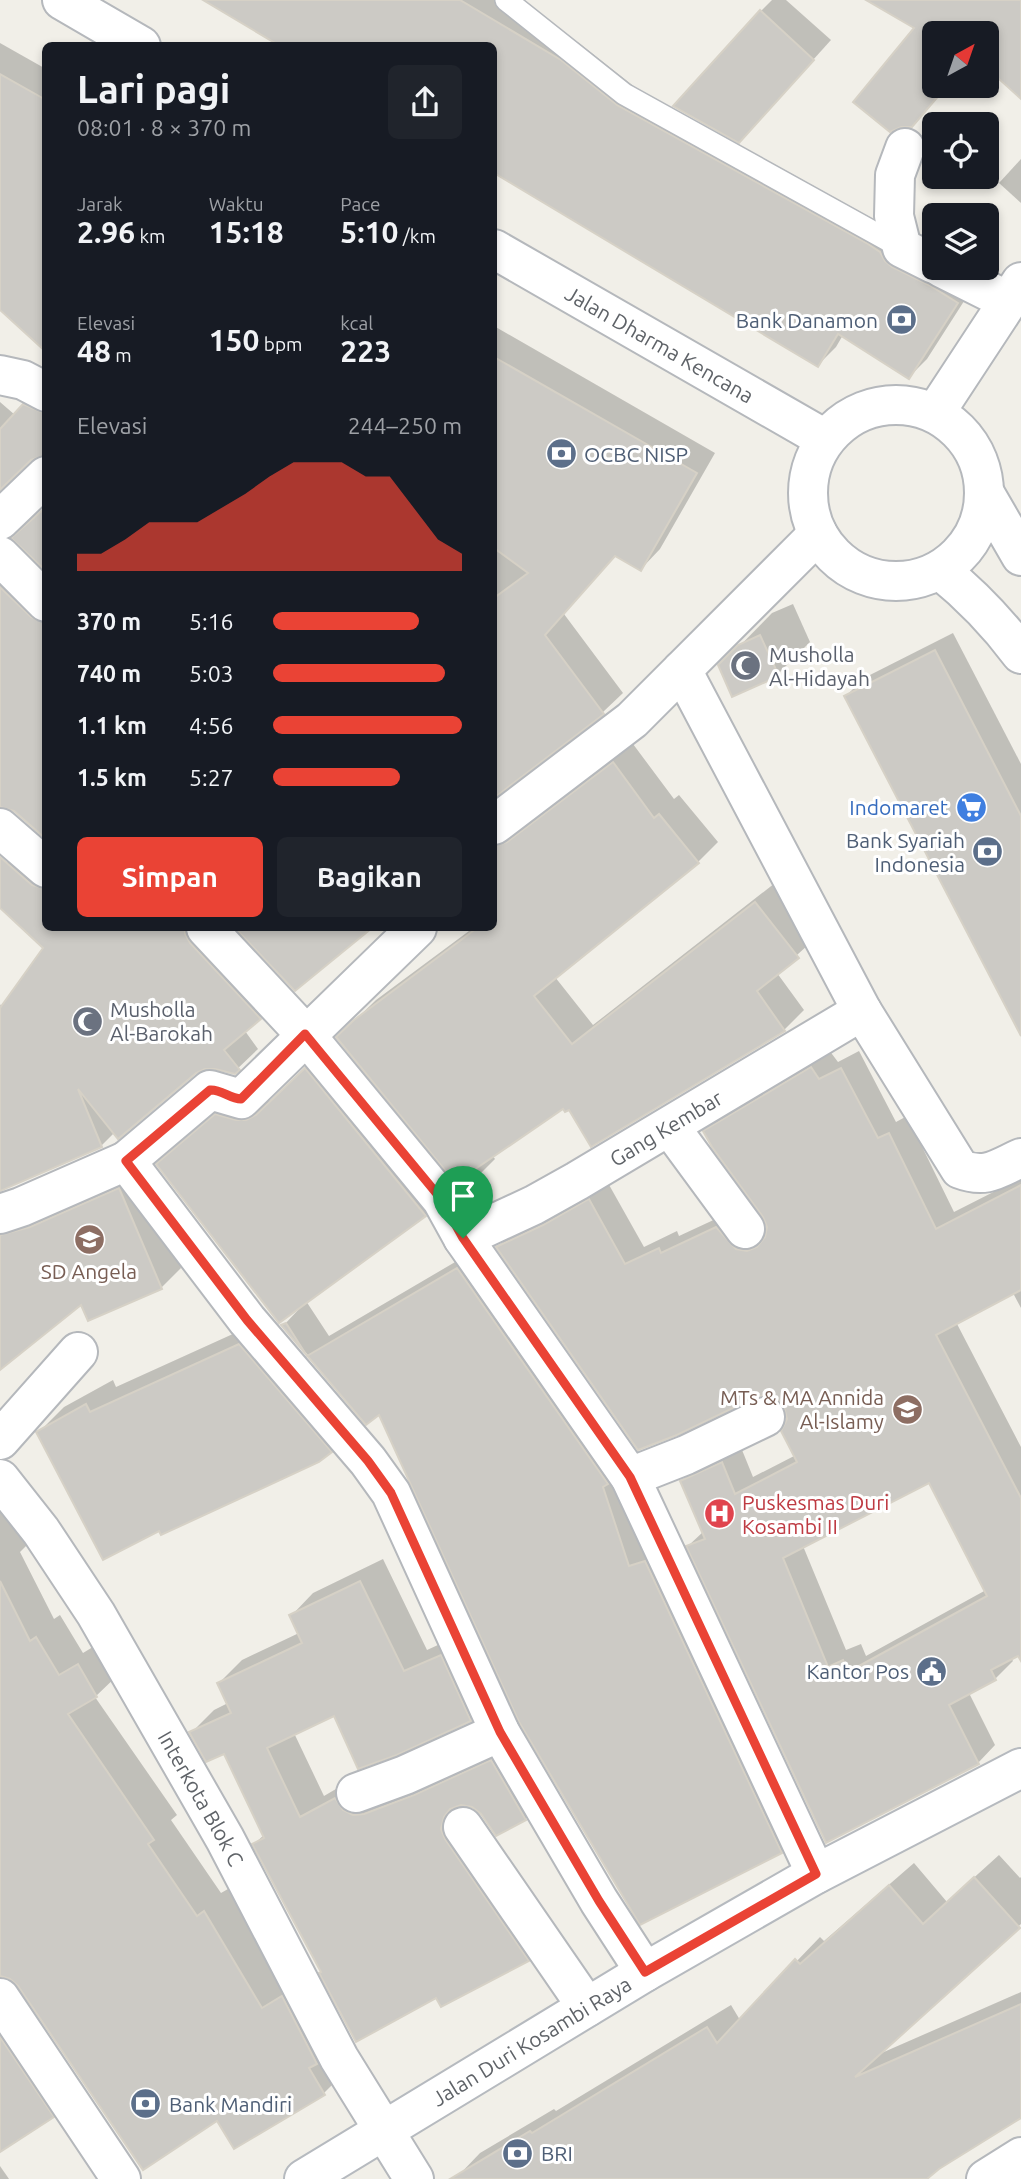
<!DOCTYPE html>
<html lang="id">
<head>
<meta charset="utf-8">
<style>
  body { margin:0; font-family:Ubuntu,sans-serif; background:#20242c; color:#f1f3f6; height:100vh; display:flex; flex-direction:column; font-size:26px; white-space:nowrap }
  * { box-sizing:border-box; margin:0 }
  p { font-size:23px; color:#9ea1a6 }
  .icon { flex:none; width:38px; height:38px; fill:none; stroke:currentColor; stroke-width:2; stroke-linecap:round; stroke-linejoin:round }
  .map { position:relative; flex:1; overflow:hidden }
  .panel { position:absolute; left:42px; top:42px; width:455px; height:889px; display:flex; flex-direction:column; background:#171b24; border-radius:10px; box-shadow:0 4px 10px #0003 }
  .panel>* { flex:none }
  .needle { width:46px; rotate:40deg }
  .fabs { position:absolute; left:922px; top:21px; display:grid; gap:14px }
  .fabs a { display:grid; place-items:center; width:77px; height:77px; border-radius:10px; background:#171b24; box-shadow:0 4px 10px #0003; font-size:35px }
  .pin { position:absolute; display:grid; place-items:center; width:60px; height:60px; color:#fff; margin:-72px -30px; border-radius:50% 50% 50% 0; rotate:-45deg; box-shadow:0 0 7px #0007 }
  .pin .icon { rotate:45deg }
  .round { display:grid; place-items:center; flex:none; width:74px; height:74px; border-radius:10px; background:#20242c }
  .headline { display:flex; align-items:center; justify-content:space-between; height:119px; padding:0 35px }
  h1 { font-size:38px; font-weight:700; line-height:52px }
  .figures { display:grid; grid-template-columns:repeat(3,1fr); gap:10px; height:119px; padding:7px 35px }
  .figures div { display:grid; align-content:center }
  .figures b { font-size:30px; font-weight:700 }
  .figures small { font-size:19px; font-weight:400 }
  .figures p { font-size:19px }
  .chart { height:196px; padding:14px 35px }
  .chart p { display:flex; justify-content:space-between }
  .chart svg { width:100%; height:126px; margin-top:7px; fill:#ea4335; opacity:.7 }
  .primary-button { display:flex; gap:14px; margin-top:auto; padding:14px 35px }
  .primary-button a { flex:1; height:80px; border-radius:10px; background:#ea4335; color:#fff; font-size:28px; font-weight:700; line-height:80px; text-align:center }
  .primary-button a+a { background:#20242c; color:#f1f3f6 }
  ul { padding:0 35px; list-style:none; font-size:23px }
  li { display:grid; grid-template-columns:112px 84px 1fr; align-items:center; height:52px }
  li i { height:18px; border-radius:9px; background:#ea4335 }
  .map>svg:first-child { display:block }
  .shadow { fill:#0003; fill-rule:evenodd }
  .building { fill:#cccac5; stroke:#d6d1c6; stroke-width:2; fill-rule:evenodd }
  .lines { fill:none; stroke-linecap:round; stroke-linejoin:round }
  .lane-casing { stroke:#b5b8bc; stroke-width:24 }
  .street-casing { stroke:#b5b8bc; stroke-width:42 }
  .secondary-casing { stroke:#b6babf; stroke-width:42 }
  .lane { stroke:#fff; stroke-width:21 }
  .street { stroke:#fff; stroke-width:38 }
  .secondary { stroke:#fff; stroke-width:38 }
  .route-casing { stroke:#fff; stroke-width:14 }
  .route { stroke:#ea4335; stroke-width:9 }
  .labels { text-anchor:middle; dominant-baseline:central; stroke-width:6; stroke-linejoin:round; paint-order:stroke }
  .service-label { font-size:21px; fill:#4e5e75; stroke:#fff; text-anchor:end }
  .street-label { font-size:21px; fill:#5f6368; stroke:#fff }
  .worship-label { font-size:21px; fill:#5b616d; stroke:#fff; text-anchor:start }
  .shop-label { font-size:21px; fill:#366cbe; stroke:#fff; text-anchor:end }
  .education-label { font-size:21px; fill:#785e54; stroke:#fff }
  .health-label { font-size:21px; fill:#be3a42; stroke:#fff; text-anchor:start }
</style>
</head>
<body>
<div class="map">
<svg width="1021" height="2179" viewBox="0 0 1021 2179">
  <rect width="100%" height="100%" fill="#f1efe8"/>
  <!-- shadow -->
  <g class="shadow">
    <path d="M 207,0 L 508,0 L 579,43 L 636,88 L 886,226 L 975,284 L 927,359 L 909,377 L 843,335 L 836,347 L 818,365 L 494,171 L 494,46 Z"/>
    <path d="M 772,0 L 786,0 L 831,40 L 757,122 L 761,11 Z"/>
    <path d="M 869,0 L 1021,0 L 1021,96 L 987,65 L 987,33 L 934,33 L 934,86 L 948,86 L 911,126 L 917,27 Z"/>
    <path d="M 0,43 L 46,69 L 46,353 L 5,313 L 0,297 Z"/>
    <path d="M 1021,159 L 1021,203 L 999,183 Z"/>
    <path d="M 494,326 L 715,453 L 660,549 L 641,569 L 616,555 L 564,614 L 623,693 L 603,712 L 494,796 Z"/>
    <path d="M 44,385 L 46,453 L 30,458 L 0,489 L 0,402 L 15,415 Z"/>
    <path d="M 0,544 L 46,593 L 46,836 L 15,810 L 0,805 Z"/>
    <path d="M 793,604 L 810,642 L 778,674 L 720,666 L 772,613 Z"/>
    <path d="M 953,633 L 1021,764 L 1021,1032 L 846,696 L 864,678 Z"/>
    <path d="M 633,744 L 674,799 L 679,795 L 718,842 L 698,862 L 555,977 L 593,1025 L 775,883 L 818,936 L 777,973 L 804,1010 L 784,1030 L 570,1107 L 564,1106 L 492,1155 L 495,1159 L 475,1179 L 338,1037 L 376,1000 L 473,928 L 494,928 L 494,912 L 502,905 L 494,895 L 494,812 L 517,827 L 529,823 Z"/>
    <path d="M 27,843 L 46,859 L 46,928 L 214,928 L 280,998 L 245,1031 L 258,1049 L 234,1072 L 204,1067 L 195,1071 L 115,1132 L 101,1146 L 0,1189 L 0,1004 L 2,1008 L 45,947 L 0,905 L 0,870 Z"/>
    <path d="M 238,928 L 369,928 L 295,989 Z"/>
    <path d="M 829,1050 L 838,1062 L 859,1051 L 896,1122 L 907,1116 L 954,1212 L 1021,1178 L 1021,1308 L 1013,1293 L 956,1322 L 1021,1447 L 1021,1652 L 1011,1658 L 1013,1661 L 995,1679 L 969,1693 L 995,1745 L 978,1763 L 827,1841 L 688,1546 L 704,1531 L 682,1481 L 700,1463 L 740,1445 L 753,1477 L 796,1455 L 786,1406 L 778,1397 L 498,1247 L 516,1229 L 608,1183 L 644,1247 L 677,1231 L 679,1236 L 735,1210 L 754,1231 L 766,1234 L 769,1227 L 765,1216 L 706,1131 L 723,1114 ZM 929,1481 L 986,1590 L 866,1656 L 861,1644 L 846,1650 L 803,1546 Z"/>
    <path d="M 324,1051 L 443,1197 L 425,1215 L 306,1301 L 329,1336 L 479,1248 L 666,1540 L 802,1830 L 781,1851 L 380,1412 L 366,1423 L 283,1326 L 300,1308 L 158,1164 L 235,1097 L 255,1103 L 265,1103 L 276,1097 Z"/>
    <path d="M 139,1169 L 181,1268 L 161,1288 L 81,1302 L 0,1368 L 0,1203 Z"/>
    <path d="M 266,1319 L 356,1425 L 330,1451 L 38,1433 L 64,1407 L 113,1380 L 116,1387 Z"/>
    <path d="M 0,1493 L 33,1539 L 20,1552 L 54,1619 L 60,1615 L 83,1653 L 101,1642 L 120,1673 L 95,1697 L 177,1815 L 171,1820 L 221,1893 L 228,1889 L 286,1985 L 347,2070 L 324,2093 L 218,2119 L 11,1977 L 1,1975 L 4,1986 L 76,2093 L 52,2116 L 0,2150 Z"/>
    <path d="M 383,1559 L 427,1650 L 464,1633 L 493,1697 L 470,1720 L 335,1714 L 294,1733 L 324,1796 L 358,1776 L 514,1738 L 548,1796 L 525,1819 L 496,1834 L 482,1813 L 472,1805 L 463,1804 L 467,1816 L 550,1937 L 528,1960 L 437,1995 L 323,1972 L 254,1844 L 264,1835 L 224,1752 L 191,1733 L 214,1710 L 228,1703 L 219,1683 L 242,1660 L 299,1633 L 291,1616 L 313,1593 Z"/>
    <path d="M 999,1855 L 1020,1878 L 1021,1877 L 1021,1924 L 877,2055 L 1021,1992 L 1021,2116 L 938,2167 L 924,2179 L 458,2179 L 457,2177 L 480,2153 L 554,2109 L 556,2111 L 731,2005 L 740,2020 L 820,1937 L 824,1941 L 914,1863 L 947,1902 Z"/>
    <path d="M 0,2166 L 9,2179 L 0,2179 Z"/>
  </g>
  <!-- building -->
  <g class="building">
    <path d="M 203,0 L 460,0 L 561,60 L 617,105 L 868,244 L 880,252 L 885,261 L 892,267 L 929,285 L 958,303 L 909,379 L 838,334 L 818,367 L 494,173 L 494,46 L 280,46 Z"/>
    <path d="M 866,0 L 1021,0 L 1021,99 L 987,68 L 987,33 L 934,33 L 934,86 L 947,86 L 912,127 L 901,127 L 890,132 L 853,102 L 914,28 Z"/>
    <path d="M 760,10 L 814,60 L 739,143 L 673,106 Z"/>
    <path d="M 0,74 L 46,100 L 46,352 L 0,310 Z"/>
    <path d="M 494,357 L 697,473 L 641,571 L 615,556 L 545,635 L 604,714 L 494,798 L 494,598 L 528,573 L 494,548 Z"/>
    <path d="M 23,404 L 46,414 L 46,455 L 31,460 L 0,490 L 0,429 Z"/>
    <path d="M 46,507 L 46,571 L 11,538 Z"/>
    <path d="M 0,587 L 31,617 L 46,623 L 46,839 L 14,811 L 0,807 Z"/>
    <path d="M 760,635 L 779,676 L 732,697 L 718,665 L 738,645 Z"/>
    <path d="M 935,650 L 1021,816 L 1021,1036 L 844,696 Z"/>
    <path d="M 613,762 L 654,818 L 659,814 L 699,863 L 534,996 L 572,1044 L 755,902 L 799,958 L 757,991 L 785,1031 L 591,1147 L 569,1110 L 565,1112 L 563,1109 L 471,1172 L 476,1180 L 462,1191 L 336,1037 L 354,1020 L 477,928 L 494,928 L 494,846 L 507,842 Z"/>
    <path d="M 0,857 L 32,885 L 46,889 L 46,928 L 185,928 L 185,934 L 190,943 L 261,1019 L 224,1050 L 240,1070 L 235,1074 L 215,1069 L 205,1069 L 196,1073 L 118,1139 L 78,1089 L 102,1147 L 0,1191 L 0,1008 L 43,948 L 0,908 Z"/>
    <path d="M 235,928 L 372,928 L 295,991 Z"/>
    <path d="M 811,1067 L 819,1079 L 841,1068 L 878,1138 L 889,1133 L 936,1229 L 1021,1185 L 1021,1290 L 936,1335 L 1021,1498 L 1021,1661 L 1018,1656 L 991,1670 L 996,1680 L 949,1705 L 979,1764 L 826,1843 L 686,1546 L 705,1539 L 680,1481 L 722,1462 L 735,1494 L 797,1462 L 781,1431 L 787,1419 L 784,1407 L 777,1399 L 766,1395 L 756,1397 L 677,1435 L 638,1450 L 496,1247 L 543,1225 L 589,1199 L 625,1264 L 659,1248 L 661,1253 L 716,1227 L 736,1249 L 747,1251 L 757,1247 L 765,1237 L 767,1227 L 763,1217 L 712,1147 L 703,1131 ZM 929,1483 L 987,1596 L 848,1672 L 843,1660 L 828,1667 L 783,1558 Z"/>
    <path d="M 305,1068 L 426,1216 L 279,1323 L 156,1164 L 215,1114 L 236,1120 L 246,1120 L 256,1115 Z"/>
    <path d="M 119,1188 L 162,1289 L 88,1321 L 81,1305 L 0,1370 L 0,1235 L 30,1227 Z"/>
    <path d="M 457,1268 L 608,1484 L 603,1487 L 629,1566 L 645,1561 L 782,1853 L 640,1925 L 519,1722 L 379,1415 L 366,1425 L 281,1325 L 286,1323 L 307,1356 Z"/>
    <path d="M 239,1344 L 332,1452 L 319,1462 L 161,1535 L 159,1531 L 103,1560 L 36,1432 L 86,1404 L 90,1412 Z"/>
    <path d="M 0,1581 L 30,1641 L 36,1637 L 59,1675 L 78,1664 L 97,1697 L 68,1714 L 154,1840 L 148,1844 L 197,1916 L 204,1911 L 262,2008 L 282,1996 L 317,2064 L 309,2068 L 325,2095 L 234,2149 L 217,2121 L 143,2170 L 18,1986 L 10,1979 L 0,1976 Z"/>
    <path d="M 360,1581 L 404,1671 L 441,1655 L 471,1721 L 397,1755 L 358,1769 L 334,1716 L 267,1748 L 300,1817 L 335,1798 L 343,1810 L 353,1815 L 364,1814 L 414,1795 L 491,1760 L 526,1820 L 496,1836 L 481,1814 L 472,1807 L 461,1805 L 450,1809 L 444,1817 L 441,1829 L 445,1839 L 529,1961 L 441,2007 L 436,1998 L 356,2042 L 319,1973 L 321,1972 L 252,1844 L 264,1838 L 224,1754 L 206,1762 L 189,1732 L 231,1713 L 217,1683 L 302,1643 L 289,1615 Z"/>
    <path d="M 974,1877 L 1020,1928 L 855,2077 L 1021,2004 L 1021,2118 L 939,2169 L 927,2179 L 450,2179 L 530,2131 L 532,2133 L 707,2027 L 717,2043 L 795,1959 L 800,1964 L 889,1885 L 923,1924 Z"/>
    <path d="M 0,2037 L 54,2117 L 0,2152 Z"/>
  </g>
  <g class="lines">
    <defs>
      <path id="lane" d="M 506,0 L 624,94 L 902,248"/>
      <g id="street">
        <path d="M 62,0 L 141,46"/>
        <path d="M 905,148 L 895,175 L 894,216 L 902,248 L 934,264"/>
        <path id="s1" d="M 494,249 L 825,439"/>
        <path d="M 942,268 L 1008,301"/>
        <path d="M 0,375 L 23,380 L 46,392"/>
        <circle cx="896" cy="493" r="88"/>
        <path d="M 935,413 L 1021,282"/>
        <path d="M 984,492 L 1021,556"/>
        <path d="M 0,520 L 46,476"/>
        <path d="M 0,556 L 46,602"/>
        <path d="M 940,570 C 971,595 997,622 1021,654"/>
        <path d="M 682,670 L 862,1011 L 960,1169 C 986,1179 997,1169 1021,1158"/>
        <path d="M 494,825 L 632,720 L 818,534"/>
        <path d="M 0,828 L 46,868"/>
        <path d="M 206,928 L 305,1034 L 442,1200 L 463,1238 L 630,1477 L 816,1874"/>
        <path d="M 670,1127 L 745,1229"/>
        <path d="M 126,1161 L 210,1090 L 241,1099 L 417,928"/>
        <path d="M 0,1214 L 21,1207 L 126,1161 L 247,1320 L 368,1461 L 391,1493 L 500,1732 L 599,1901 L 645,1972"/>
        <path id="s2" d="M 463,1238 L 534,1205 L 577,1181 L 862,1011"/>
        <path d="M 0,1440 L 78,1352"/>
        <path d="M 630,1477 L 686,1455 L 765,1417"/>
        <path id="s3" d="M 0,1479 L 41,1531 L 96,1614 L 225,1839 L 339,2058 L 414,2179"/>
        <path d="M 356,1793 L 405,1775 L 500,1732"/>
        <path d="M 463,1827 L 587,2007"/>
        <path d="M 0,1998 L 121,2179"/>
        <path d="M 986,2179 L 1021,2157"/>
      </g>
      <g id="secondary">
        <path id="s4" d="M 304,2179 L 645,1972 L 816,1874 L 1021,1768"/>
      </g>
    </defs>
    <!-- lane casing -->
    <use href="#lane" class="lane-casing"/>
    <!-- street casing -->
    <use href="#street" class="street-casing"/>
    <!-- secondary casing -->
    <use href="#secondary" class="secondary-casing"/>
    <!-- lane -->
    <use href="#lane" class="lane"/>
    <!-- street -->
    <use href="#street" class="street"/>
    <!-- secondary -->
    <use href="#secondary" class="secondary"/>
  </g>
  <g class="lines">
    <defs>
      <path id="route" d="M 305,1034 L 442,1200 L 463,1238 L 630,1477 L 816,1874 L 645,1972 L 599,1901 L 500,1732 L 391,1493 L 368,1461 L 247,1320 L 126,1161 L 210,1090 C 221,1089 230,1099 241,1099 Z"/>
    </defs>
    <!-- route casing -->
    <use href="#route" class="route-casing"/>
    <!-- route -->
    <use href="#route" class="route"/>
  </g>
  <!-- icons -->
  <defs>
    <symbol id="bank-disc" viewBox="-11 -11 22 22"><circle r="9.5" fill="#5c6f8a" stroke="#fff"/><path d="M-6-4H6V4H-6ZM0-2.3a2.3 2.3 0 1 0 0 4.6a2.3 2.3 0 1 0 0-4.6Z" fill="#fff"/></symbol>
    <symbol id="mosque-disc" viewBox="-11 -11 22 22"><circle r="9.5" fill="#6b7280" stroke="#fff"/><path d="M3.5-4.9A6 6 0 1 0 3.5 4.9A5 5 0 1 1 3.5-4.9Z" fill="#fff"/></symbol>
    <symbol id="supermarket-disc" viewBox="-11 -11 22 22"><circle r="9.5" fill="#3f7fe0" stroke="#fff"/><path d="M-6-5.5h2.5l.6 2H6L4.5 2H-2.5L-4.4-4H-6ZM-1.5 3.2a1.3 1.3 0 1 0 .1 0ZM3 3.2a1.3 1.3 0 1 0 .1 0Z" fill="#fff"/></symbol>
    <symbol id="school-disc" viewBox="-11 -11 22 22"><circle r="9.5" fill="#8d6e63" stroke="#fff"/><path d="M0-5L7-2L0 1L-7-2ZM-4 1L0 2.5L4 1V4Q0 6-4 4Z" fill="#fff"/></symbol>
    <symbol id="hospital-disc" viewBox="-11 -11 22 22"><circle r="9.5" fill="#e0444e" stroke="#fff"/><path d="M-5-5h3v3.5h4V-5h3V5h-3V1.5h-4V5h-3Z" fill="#fff"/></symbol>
    <symbol id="civic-disc" viewBox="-11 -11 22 22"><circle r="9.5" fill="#5c6f8a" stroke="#fff"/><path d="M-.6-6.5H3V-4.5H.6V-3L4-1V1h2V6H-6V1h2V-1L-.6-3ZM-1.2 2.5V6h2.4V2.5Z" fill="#fff"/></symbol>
  </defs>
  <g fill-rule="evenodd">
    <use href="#bank-disc" x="884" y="302" width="35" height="35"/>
    <use href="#bank-disc" x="544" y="436" width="35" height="35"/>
    <use href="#mosque-disc" x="728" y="648" width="35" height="35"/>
    <use href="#supermarket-disc" x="954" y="790" width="35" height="35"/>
    <use href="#bank-disc" x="970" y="834" width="35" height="35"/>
    <use href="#mosque-disc" x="70" y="1004" width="35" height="35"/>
    <use href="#school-disc" x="72" y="1222" width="35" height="35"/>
    <use href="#school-disc" x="890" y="1392" width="35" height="35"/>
    <use href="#hospital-disc" x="702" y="1496" width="35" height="35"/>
    <use href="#civic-disc" x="914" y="1654" width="35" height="35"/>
    <use href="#bank-disc" x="128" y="2086" width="35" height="35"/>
    <use href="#bank-disc" x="500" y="2136" width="35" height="35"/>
  </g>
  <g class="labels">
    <!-- service labels -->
    <g class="service-label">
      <text x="878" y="320">Bank Danamon</text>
      <text x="584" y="454" text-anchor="start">OCBC NISP</text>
      <text x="965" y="840">Bank Syariah<tspan x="965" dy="24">Indonesia</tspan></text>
      <text x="909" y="1671">Kantor Pos</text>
      <text x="169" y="2104" text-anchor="start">Bank Mandiri</text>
      <text x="541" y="2153" text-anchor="start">BRI</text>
    </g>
    <!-- street labels -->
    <g class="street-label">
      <text stroke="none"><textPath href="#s1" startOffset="191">Jalan Dharma Kencana</textPath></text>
      <text stroke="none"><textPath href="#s2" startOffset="231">Gang Kembar</textPath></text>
      <text stroke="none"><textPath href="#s3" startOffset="378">Interkota Blok C</textPath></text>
      <text stroke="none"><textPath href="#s4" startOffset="266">Jalan Duri Kosambi Raya</textPath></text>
    </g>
    <!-- worship labels -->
    <g class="worship-label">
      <text x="769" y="654">Musholla<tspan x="769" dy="24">Al-Hidayah</tspan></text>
      <text x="110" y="1009">Musholla<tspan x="110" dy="24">Al-Barokah</tspan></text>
    </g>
    <!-- shop labels -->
    <g class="shop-label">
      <text x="948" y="807">Indomaret</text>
    </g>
    <!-- education labels -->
    <g class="education-label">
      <text x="89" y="1271">SD Angela</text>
      <text x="884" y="1397" text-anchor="end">MTs &amp; MA Annida<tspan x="884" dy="24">Al-Islamy</tspan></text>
    </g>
    <!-- health labels -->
    <g class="health-label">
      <text x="742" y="1502">Puskesmas Duri<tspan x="742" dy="24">Kosambi II</tspan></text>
    </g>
  </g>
</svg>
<div class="fabs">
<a><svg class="needle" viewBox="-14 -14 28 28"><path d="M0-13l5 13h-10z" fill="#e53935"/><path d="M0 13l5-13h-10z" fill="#9ea1a6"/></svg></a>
<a><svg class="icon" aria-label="locate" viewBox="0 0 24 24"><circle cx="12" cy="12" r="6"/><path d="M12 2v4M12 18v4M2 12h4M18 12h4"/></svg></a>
<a><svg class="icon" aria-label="layers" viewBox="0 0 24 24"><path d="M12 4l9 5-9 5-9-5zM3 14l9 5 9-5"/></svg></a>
</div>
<div class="pin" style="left:463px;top:1238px;background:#1e9e55"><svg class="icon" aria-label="arrive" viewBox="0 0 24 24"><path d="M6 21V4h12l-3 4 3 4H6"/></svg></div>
<section class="panel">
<div class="headline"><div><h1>Lari pagi</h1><p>08:01 · 8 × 370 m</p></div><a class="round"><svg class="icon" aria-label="share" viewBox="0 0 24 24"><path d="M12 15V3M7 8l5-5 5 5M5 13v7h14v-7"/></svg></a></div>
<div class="figures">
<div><p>Jarak</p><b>2.96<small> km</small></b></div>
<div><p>Waktu</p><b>15:18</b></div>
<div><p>Pace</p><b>5:10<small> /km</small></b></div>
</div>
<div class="figures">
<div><p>Elevasi</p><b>48<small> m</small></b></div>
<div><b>150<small> bpm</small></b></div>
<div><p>kcal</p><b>223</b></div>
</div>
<div class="chart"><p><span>Elevasi</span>244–250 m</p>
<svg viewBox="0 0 160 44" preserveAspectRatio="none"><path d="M0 44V38L10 38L20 33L30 27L40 27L50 27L60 22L70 17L80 11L90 6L100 6L110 6L120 11L130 11L140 22L150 33L160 38V44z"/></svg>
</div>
<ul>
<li><b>370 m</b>5:16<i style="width:77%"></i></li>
<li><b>740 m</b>5:03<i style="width:91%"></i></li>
<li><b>1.1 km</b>4:56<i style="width:100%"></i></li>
<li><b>1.5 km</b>5:27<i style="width:67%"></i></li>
</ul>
<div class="primary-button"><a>Simpan</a><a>Bagikan</a></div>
</section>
</div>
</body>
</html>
